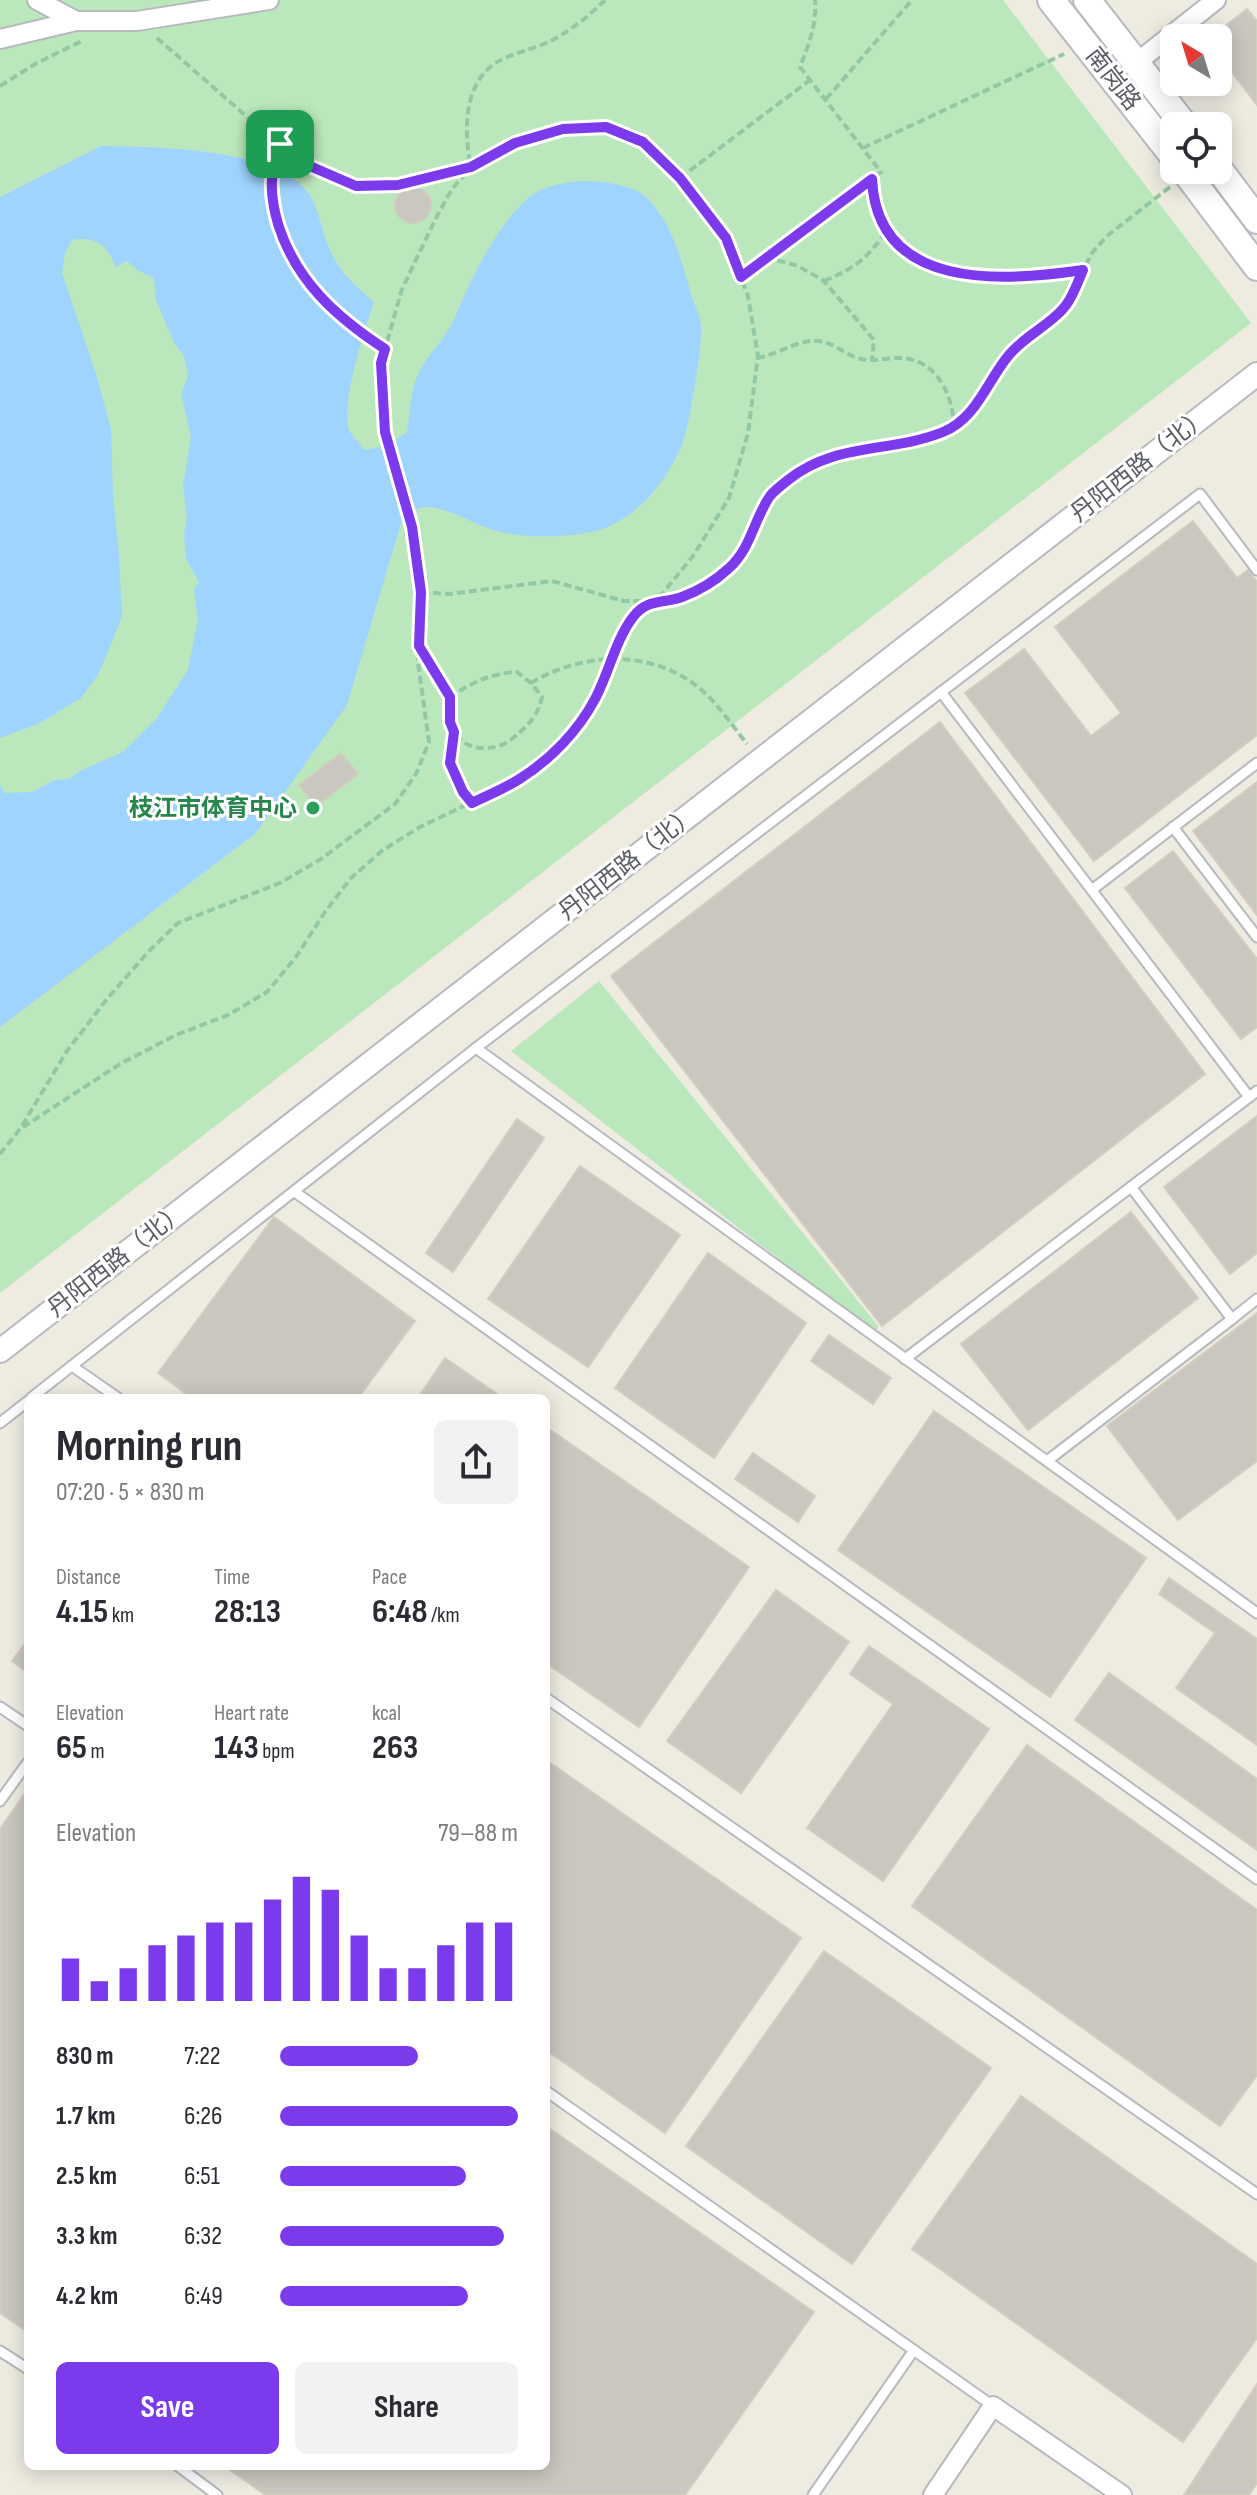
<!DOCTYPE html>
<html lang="en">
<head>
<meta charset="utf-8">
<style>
  body { margin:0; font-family:"Sofia Sans Condensed","Noto Sans SC",sans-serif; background:#f2f2f3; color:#2b2b33; height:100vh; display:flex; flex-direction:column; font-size:30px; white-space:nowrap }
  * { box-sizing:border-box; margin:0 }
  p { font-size:26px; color:#7c7c81 }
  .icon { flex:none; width:44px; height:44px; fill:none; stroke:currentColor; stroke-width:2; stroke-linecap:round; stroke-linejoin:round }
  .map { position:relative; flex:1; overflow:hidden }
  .side { position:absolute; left:24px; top:1394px; width:526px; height:1076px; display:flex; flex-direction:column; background:#fff; border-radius:12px; box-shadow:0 4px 20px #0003 }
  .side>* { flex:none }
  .needle { width:52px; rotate:322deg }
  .buttons { position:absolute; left:1160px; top:24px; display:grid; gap:16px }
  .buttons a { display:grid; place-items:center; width:72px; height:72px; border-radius:12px; background:#fff; box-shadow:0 4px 20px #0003; font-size:40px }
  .pin { position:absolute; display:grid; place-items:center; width:68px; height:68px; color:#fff; margin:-34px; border-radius:16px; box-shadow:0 4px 12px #0006 }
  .round { display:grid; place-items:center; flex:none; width:84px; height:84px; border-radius:12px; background:#f2f2f3 }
  .summary { display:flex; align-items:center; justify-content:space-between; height:136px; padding:0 32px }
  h1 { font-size:44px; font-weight:700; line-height:60px }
  .stats { display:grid; grid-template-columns:repeat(3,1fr); gap:12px; height:136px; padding:8px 32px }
  .stats div { display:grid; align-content:center }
  .stats b { font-size:34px; font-weight:700 }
  .stats small { font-size:22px; font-weight:400 }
  .stats p { font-size:22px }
  .chart { height:224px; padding:16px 32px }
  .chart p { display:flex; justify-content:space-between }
  .chart svg { width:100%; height:144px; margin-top:8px; stroke:#7c3aed; stroke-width:6 }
  .primary-button { display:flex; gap:16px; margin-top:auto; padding:16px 32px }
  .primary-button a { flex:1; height:92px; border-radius:12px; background:#7c3aed; color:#fff; font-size:32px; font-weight:700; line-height:92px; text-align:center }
  .primary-button a+a { background:#f2f2f3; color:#2b2b33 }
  ul { padding:0 32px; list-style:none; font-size:26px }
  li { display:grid; grid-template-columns:128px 96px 1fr; align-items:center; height:60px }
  li i { height:20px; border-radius:10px; background:#7c3aed }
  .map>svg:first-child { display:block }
  .green { fill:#bbe7bc }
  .water { fill:#9fd4ff }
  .building { fill:#cac7c0; stroke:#d2cdbf; stroke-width:2 }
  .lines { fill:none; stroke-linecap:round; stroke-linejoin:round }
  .service-casing { stroke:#b6b9be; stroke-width:13 }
  .minor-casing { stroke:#b6b9be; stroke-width:22 }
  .tertiary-casing { stroke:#b6b9be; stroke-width:26 }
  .secondary-casing { stroke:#b7bac1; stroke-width:30 }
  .path { stroke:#93c8a4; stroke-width:4; stroke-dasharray:8 4; stroke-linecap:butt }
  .service { stroke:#fff; stroke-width:9 }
  .minor { stroke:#fff; stroke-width:18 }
  .tertiary { stroke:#fff; stroke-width:22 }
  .secondary { stroke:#fff; stroke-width:26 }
  .route-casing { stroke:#fff; stroke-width:16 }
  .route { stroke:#7c3aed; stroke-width:10 }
  .leisure-dot { fill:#2e9e5b; stroke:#fff; stroke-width:3 }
  .labels { text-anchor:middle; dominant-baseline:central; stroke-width:6; stroke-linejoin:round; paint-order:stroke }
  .street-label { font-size:24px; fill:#595d63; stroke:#fff }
  .leisure-label { font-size:24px; font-weight:bold; fill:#27864d; stroke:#fff; text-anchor:end }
</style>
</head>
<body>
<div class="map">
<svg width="1257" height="2495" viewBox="0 0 1257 2495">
  <rect width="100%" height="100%" fill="#eeebe1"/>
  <!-- green -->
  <g class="green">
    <path d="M 0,0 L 1003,0 L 1251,323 L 0,1293 Z"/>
    <path d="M 599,981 L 879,1327 L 873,1332 L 511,1051 Z"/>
  </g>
  <!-- water -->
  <path class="water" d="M 101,146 C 153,147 285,147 312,199 C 322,219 324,243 336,262 C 345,277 360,290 374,302 C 365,328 340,405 349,430 C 352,436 360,444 364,450 L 387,446 L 407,432 C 410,415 410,395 416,379 C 425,356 446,339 455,317 C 471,279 496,227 527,199 C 545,183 580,179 602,182 C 617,184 637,188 647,198 C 673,224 682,263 692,297 C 695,306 700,316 701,326 C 703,343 689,429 682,445 C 673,465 661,485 645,501 C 634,512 620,522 605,528 C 578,538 525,539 497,531 C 474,525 452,509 428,507 C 418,506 410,513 402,520 L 347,705 L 255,834 L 0,1027 L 0,785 L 5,793 L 32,792 L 55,780 L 69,779 L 82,770 L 123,752 L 157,718 L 188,670 L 198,619 L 194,590 L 199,582 L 186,559 L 184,533 L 187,519 L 183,486 L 191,437 L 181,393 L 188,376 L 184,356 L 174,343 L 156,300 L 154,278 L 139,271 L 127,261 L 116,267 C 108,247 95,235 72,240 L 65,253 L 62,273 L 97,377 L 111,429 L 113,495 L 119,556 L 122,617 L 99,673 L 81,698 L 38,724 L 0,738 L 0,197 Z"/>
  <!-- building -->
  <g class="building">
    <path d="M 1247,9 L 1257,21 L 1257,105 L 1218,54 L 1218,38 L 1210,38 Z"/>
    <circle cx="413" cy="205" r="18"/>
    <path d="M 1193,521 L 1237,578 L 1248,570 L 1257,582 L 1257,735 L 1094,861 L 965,693 L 1024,649 L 1091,736 L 1121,713 L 1055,627 Z"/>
    <path d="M 940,722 L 1205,1074 L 882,1326 L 611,976 Z"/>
    <path d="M 341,753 L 358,774 L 316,806 L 299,785 Z"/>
    <path d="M 1257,782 L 1257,915 L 1193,831 Z"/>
    <path d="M 1173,851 L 1257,959 L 1257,1027 L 1241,1039 L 1125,888 Z"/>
    <path d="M 1257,1116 L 1257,1253 L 1230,1274 L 1164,1187 Z"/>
    <path d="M 517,1119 L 544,1138 L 453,1272 L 426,1253 Z"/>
    <path d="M 580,1166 L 680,1235 L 588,1367 L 488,1299 Z"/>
    <path d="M 1131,1212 L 1198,1298 L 1028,1430 L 961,1344 Z"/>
    <path d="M 274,1217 L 415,1321 L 358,1398 L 192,1398 L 158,1373 Z"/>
    <path d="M 708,1253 L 806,1323 L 714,1458 L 615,1388 Z"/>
    <path d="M 1257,1313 L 1257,1461 L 1178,1520 L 1107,1426 Z"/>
    <path d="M 829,1335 L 891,1378 L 873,1404 L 811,1361 Z"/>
    <path d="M 445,1358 L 503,1398 L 418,1398 Z"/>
    <path d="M 934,1411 L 1146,1558 L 1050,1697 L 838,1550 Z"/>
    <path d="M 546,1427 L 749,1567 L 639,1727 L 546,1663 Z"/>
    <path d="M 753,1453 L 815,1496 L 798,1522 L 735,1479 Z"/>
    <path d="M 1169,1578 L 1257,1639 L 1257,1745 L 1176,1688 L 1215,1633 L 1159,1594 Z"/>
    <path d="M 776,1590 L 849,1642 L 741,1793 L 667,1741 Z"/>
    <path d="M 28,1639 L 28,1673 L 12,1661 Z"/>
    <path d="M 869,1646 L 989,1729 L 883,1881 L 807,1828 L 893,1704 L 850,1674 Z"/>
    <path d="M 1109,1673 L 1257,1779 L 1257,1850 L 1075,1720 Z"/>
    <path d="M 1027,1745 L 1257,1910 L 1257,2075 L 1220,2126 L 912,1906 Z"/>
    <path d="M 546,1760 L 801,1938 L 665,2133 L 546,2050 Z"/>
    <path d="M 28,1789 L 28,2332 L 0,2313 L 0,1829 Z"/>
    <path d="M 824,1951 L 991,2068 L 852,2264 L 686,2146 Z"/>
    <path d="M 1021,2096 L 1257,2264 L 1257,2338 L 1183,2442 L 912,2249 Z"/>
    <path d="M 546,2126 L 814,2312 L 685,2495 L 266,2495 L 224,2466 L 546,2466 Z"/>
    <path d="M 1257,2384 L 1257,2483 L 1249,2495 L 1184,2495 Z"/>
  </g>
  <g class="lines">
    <defs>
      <g id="service">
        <path d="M 941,692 L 1249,1097"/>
        <path d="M 1173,827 L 1257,937"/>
        <path d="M 1093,889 L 1257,763"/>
        <path d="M 476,1048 L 1257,1613"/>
        <path d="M 295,1192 L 1257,1879"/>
        <path d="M 1232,1319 L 1257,1299"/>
        <path d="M 905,1359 L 1257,1091"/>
        <path d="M 72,1366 L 118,1398"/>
        <path d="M 31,1398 L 476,1048 L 1200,494 L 1257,570"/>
        <path d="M 0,1423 L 28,1401"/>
        <path d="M 1047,1461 L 1232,1319 L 1131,1187"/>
        <path d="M 546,1698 L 1257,2194"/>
        <path d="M 0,1707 L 28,1726"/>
        <path d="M 0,1801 L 28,1762"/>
        <path d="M 546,2091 L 993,2406"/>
        <path d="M 0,2351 L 28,2369"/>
        <path d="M 178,2466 L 217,2495"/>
        <path d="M 813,2495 L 914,2350"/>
      </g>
      <g id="minor">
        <path d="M 37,0 L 76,21"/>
        <path d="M 0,39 L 76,21 L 137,21 L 269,0"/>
        <path d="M 1136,63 L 1216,0"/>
        <path d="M 933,2495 L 993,2406 L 1122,2495"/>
      </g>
      <path id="tertiary" d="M 0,1351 L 1257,374"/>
      <g id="secondary">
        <path d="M 1051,0 L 1174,157"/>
        <path d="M 1087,0 L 1185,126"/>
        <path d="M 1218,168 L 1257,220"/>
        <path d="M 1184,170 L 1257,267"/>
      </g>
    </defs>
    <!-- service casing -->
    <use href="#service" class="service-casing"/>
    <!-- minor casing -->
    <use href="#minor" class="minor-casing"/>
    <!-- tertiary casing -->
    <use href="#tertiary" class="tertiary-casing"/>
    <!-- secondary casing -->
    <use href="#secondary" class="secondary-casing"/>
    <!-- path -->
    <g class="path">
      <path d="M 157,38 L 270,137 L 312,167 L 356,186 L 398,185 L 471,167 C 463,129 463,76 505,58 C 518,52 532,49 546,43 C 568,33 588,17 605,0"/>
      <path d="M 0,86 L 35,64 L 82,41"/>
      <path d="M 826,99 L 912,0"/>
      <path d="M 280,144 C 277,156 273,168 272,180 C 271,194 274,210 278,223 C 296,281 336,317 384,349"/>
      <path d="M 863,148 L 1064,54"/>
      <path d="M 680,178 L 810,80"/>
      <path d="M 872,180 C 877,291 1004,281 1083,270"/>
      <path d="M 766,257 L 798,266 L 824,281 L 874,340 L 872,360"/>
      <path d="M 741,277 L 881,172 L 800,67 C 809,44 817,24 815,0"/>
      <path d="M 824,281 C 858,267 866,258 888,230"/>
      <path d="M 757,358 C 776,355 792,343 811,341 C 830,339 841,352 857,358 C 870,362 882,359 895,358 C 934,356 952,391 954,425"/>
      <path d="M 421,592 L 449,594 L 552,581 L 624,601 L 653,601 L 679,598 L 703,588 L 730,568 L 749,543 L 770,496 L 809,466 L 854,450 L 894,444 L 945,431 L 974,409 L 999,367 L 1011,352 L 1062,311 L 1092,253 L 1107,236 L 1170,187"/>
      <path d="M 421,648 C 428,657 447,686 449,696 C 452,703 449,713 450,721 C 455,749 488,755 509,741 C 525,729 538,717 542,697 L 531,683 L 517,672 C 491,673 471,683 450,697"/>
      <path d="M 531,683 C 580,653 647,649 694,684 C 715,699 731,724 747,744"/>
      <path d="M 454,732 C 446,763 453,779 472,803"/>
      <path d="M 0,1154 L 20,1129 L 67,1051 L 107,999 L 148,952 L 178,923 L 280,883 L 321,859 L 395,804 L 416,774 L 429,742 L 418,662 L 421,592 L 412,527 L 385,432 L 381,363 L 402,289 L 436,218 L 452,189 L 471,167 L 515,143 L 563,129 L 606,127 L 643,142 L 680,178 L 726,238 L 748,296 L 758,356 L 748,433 L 729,498 L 693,556 L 663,593 L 634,616 L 594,700 L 565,743 L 520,779 L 420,827 L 383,850 L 351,878 L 325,912 L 296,957 L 267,992 L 228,1015 L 176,1035 L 120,1064 L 20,1129"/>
    </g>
    <!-- service -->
    <use href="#service" class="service"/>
    <!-- minor -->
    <use href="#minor" class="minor"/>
    <!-- tertiary -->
    <use href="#tertiary" class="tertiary"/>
    <!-- secondary -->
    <use href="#secondary" class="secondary"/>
  </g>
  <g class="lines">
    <defs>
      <path id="route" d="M 606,127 L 643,142 L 680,178 L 726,238 L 741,277 L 872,179 C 877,291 1003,282 1083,270 C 1077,284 1071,302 1060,312 C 1044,328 1023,338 1009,355 C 987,381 977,418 943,432 C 891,453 835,442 788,480 C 783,484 775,490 770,496 C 754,519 751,549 728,569 C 715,581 698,591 682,597 C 663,604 648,598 633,617 C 615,641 609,673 595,699 C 578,731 551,759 521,778 C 506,788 488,795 472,803 L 463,792 L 450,763 L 454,732 L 450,722 L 450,697 L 419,646 L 421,592 L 412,527 L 385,432 L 381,363 L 385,349 C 336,317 296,281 278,224 C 274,210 271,194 272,180 C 273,168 277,156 280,144 L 312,167 L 356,186 L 398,185 L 471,167 L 515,143 L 563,129 Z"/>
    </defs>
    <!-- route casing -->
    <use href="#route" class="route-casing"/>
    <!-- route -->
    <use href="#route" class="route"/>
  </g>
  <!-- markers -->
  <circle class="leisure-dot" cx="313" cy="808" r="8"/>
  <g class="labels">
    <!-- street labels -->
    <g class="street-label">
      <text transform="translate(1113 79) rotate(52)">南岗路</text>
      <text transform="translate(1140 465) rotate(-38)">丹阳西路（北）</text>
      <text transform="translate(628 863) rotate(-38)">丹阳西路（北）</text>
      <text transform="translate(117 1260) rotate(-38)">丹阳西路（北）</text>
    </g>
    <!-- leisure labels -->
    <g class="leisure-label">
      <text x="297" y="808">枝江市体育中心</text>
    </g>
  </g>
</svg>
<div class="buttons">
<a><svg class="needle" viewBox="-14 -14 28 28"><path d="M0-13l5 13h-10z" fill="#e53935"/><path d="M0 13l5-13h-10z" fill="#7c7c81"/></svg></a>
<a><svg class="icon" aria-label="locate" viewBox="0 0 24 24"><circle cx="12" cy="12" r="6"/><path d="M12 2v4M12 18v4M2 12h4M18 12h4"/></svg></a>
</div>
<div class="pin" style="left:280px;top:144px;background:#1e9e55"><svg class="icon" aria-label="arrive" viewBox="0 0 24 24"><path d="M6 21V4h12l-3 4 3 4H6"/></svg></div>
<section class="side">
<div class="summary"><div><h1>Morning run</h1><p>07:20 · 5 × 830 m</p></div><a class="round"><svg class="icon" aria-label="share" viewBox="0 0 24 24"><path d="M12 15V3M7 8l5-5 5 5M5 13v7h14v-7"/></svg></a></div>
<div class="stats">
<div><p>Distance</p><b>4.15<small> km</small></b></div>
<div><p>Time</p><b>28:13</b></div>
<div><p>Pace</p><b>6:48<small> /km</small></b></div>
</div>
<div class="stats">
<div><p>Elevation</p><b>65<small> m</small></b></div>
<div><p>Heart rate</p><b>143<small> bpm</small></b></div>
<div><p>kcal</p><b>263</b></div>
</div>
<div class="chart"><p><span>Elevation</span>79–88 m</p>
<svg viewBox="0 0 160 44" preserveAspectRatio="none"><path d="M5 44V31M15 44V38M25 44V34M35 44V27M45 44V24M55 44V20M65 44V20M75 44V13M85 44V6M95 44V10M105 44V24M115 44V34M125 44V34M135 44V27M145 44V20M155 44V20"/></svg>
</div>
<ul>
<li><b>830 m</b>7:22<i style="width:58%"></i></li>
<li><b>1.7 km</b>6:26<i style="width:100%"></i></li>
<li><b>2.5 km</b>6:51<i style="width:78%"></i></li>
<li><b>3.3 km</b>6:32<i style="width:94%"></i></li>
<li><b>4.2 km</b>6:49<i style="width:79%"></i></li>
</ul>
<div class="primary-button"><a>Save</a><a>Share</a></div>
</section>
</div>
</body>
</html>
